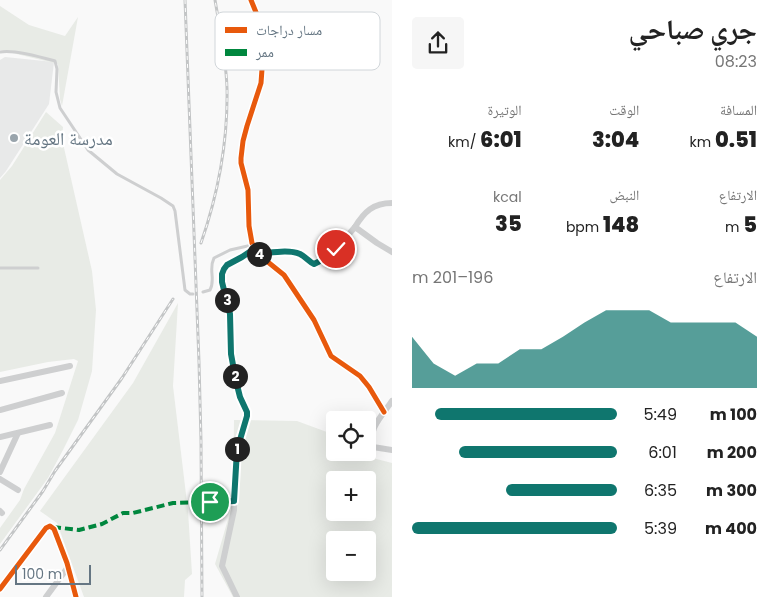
<!DOCTYPE html>
<html lang="ar">
<head>
<meta charset="utf-8">
<style>
  body { margin:0; font-family:Poppins,"Noto Naskh Arabic",sans-serif; background:#f6f6f6; color:#222; direction:rtl; height:100vh; display:flex; flex-direction:column; font-size:19px; white-space:nowrap }
  * { box-sizing:border-box; margin:0 }
  p { font-size:16px; color:#767676 }
  .icon { flex:none; width:28px; height:28px; fill:none; stroke:currentColor; stroke-width:2; stroke-linecap:round; stroke-linejoin:round }
  .map { position:relative; flex:1; overflow:hidden; direction:ltr }
  .drawer { display:flex; flex-direction:column; background:#fff; width:385px }
  .drawer>* { flex:none }
  .controls { position:absolute; left:326px; top:411px; display:grid; gap:10px }
  .controls a { display:grid; place-items:center; width:50px; height:50px; border-radius:5px; background:#fff; box-shadow:0 5px 20px #0002; font-size:25px }
  .scale { position:absolute; left:15px; bottom:12px; width:76px; box-sizing:border-box; padding-left:5px; border:2px solid #657683; border-top:0; font-size:14px; line-height:18px; white-space:nowrap; color:#657683; -webkit-text-stroke:4px #fff; paint-order:stroke }
  .pin { position:absolute; display:grid; place-items:center; width:42px; height:42px; color:#fff; margin:-21px; border:2px solid #fff; border-radius:50%; box-shadow:0 1px 5px #0007 }
  .km { position:absolute; width:25px; height:25px; margin:-12px; border-radius:50%; background:#222; color:#fff; font-size:14px; line-height:25px; text-align:center }
  .round { display:grid; place-items:center; flex:none; width:52px; height:52px; border-radius:5px; background:#f6f6f6 }
  .head { display:flex; align-items:center; justify-content:space-between; height:85px; padding:0 20px }
  h1 { font-size:28px; font-weight:800; line-height:38px }
  .metrics { display:grid; grid-template-columns:repeat(3,1fr); gap:8px; height:85px; padding:5px 20px }
  .metrics div { display:grid; align-content:center }
  .metrics b { font-size:21px; font-weight:800 }
  .metrics small { font-size:14px; font-weight:400 }
  .metrics p { font-size:14px }
  .chart { height:140px; padding:10px 20px }
  .chart p { display:flex; justify-content:space-between }
  .chart svg { width:100%; height:90px; margin-top:5px; fill:#0f766e; opacity:.7 }
  ul { padding:0 20px; list-style:none; font-size:16px }
  li { display:grid; grid-template-columns:80px 60px 1fr; align-items:center; height:38px }
  li i { height:12px; border-radius:6px; background:#0f766e }
  main { display:flex; flex:1; min-height:0 }
  .map>svg:first-child { display:block }
  .built { fill:#e8e9e9 }
  .green { fill:#e8ebe6; fill-rule:evenodd }
  .lines { fill:none; stroke-linecap:round; stroke-linejoin:round }
  .lane { stroke:#cecfd0; stroke-width:3 }
  .street { stroke:#cecfd0; stroke-width:6 }
  .rail-casing { stroke:#c3c5c6; stroke-width:3 }
  .rail { stroke:#fff; stroke-width:1; stroke-dasharray:4; stroke-linecap:butt }
  .quiet { stroke:#00873e; stroke-width:4; stroke-dasharray:8 4; stroke-linecap:butt }
  .cycleway-casing { stroke:#fff; stroke-width:8 }
  .cycleway { stroke:#e8590c; stroke-width:5 }
  .route-casing { stroke:#fff; stroke-width:10 }
  .route { stroke:#0f766e; stroke-width:6 }
  .poi-dot { fill:#99a4ac; stroke:#fff; stroke-width:2 }
  .labels { text-anchor:middle; dominant-baseline:central; stroke-width:5; stroke-linejoin:round; paint-order:stroke }
  .poi-label { font-size:18px; fill:#657683; stroke:#fff; text-anchor:start }
  .key { fill:#fff; stroke:#d1d6da; stroke-width:1 }
  .key-label { font-size:14px; fill:#657683 }
</style>
</head>
<body>
<main>
<section class="drawer">
<div class="head"><div><h1>جري صباحي</h1><p>08:23</p></div><a class="round"><svg class="icon" aria-label="share" viewBox="0 0 24 24"><path d="M12 15V3M7 8l5-5 5 5M5 13v7h14v-7"/></svg></a></div>
<div class="metrics">
<div><p>المسافة</p><b>0.51<small> km</small></b></div>
<div><p>الوقت</p><b>3:04</b></div>
<div><p>الوتيرة</p><b>6:01<small> /km</small></b></div>
</div>
<div class="metrics">
<div><p>الارتفاع</p><b>5<small> m</small></b></div>
<div><p>النبض</p><b>148<small> bpm</small></b></div>
<div><p>kcal</p><b>35</b></div>
</div>
<div class="chart"><p><span>الارتفاع</span>196–201 m</p>
<svg viewBox="0 0 160 44" preserveAspectRatio="none"><path d="M0 44V19L10 32L20 38L30 32L40 32L50 25L60 25L70 19L80 12L90 6L100 6L110 6L120 12L130 12L140 12L150 12L160 19V44z"/></svg>
</div>
<ul>
<li><b>100 m</b>5:49<i style="width:89%"></i></li>
<li><b>200 m</b>6:01<i style="width:77%"></i></li>
<li><b>300 m</b>6:35<i style="width:54%"></i></li>
<li><b>400 m</b>5:39<i style="width:100%"></i></li>
</ul>
</section>
<div class="map">
<svg width="392" height="597" viewBox="0 0 392 597">
  <rect width="100%" height="100%" fill="#f9f9f9"/>
  <!-- built -->
  <path class="built" d="M 5,57 L 54,62 L 49,104 L 6,171 L 0,178 L 0,60 Z"/>
  <!-- green -->
  <g class="green">
    <path d="M 0,6 L 29,25 L 65,36 L 78,17 L 62,106 L 60,99 L 58,64 L 0,50 Z"/>
    <path d="M 46,112 L 63,127 L 62,139 L 92,271 L 96,310 L 92,371 L 78,420 L 63,450 L 48,478 L 0,544 L 0,528 L 20,500 L 24,489 L 55,433 L 78,361 L 74,359 L 48,362 L 0,372 L 0,180 L 12,166 Z"/>
    <path d="M 178,303 L 173,386 L 188,511 L 192,574 L 185,580 L 184,597 L 84,597 L 57,523 L 40,511 L 133,383 Z"/>
    <path d="M 234,420 L 297,421 L 335,435 L 335,452 L 362,453 L 365,456 L 392,463 L 392,597 L 233,597 L 215,564 L 233,502 ZM 335,480 L 368,480 L 368,512 L 335,512 ZM 335,540 L 368,540 L 368,572 L 335,572 Z"/>
  </g>
  <g class="lines">
    <!-- lane -->
    <g class="lane">
      <path d="M 0,52 C 14,49 41,57 55,61 L 57,69 L 56,92 L 60,108 L 88,150 L 117,174 L 161,198 L 173,206 L 175,211 L 185,290 L 190,294 L 193,294"/>
      <path d="M 0,268 L 38,268"/>
      <path d="M 203,292 L 210,290 C 216,279 208,270 214,258 L 230,250 L 252,245"/>
    </g>
    <!-- street -->
    <g class="street">
      <path d="M 251,0 L 262,27 L 264,41 L 261,83 L 247,126 L 243,141 L 241,158 L 241,163 L 248,190 L 249,226 L 252,243 L 258,254 L 284,275 L 314,320 L 331,356 L 360,376 L 369,387 L 384,412"/>
      <path d="M 355,227 C 364,212 373,203 392,203"/>
      <path d="M 258,254 C 271,253 286,249 299,254 C 305,256 308,263 316,263 L 336,249 L 355,227 L 377,243 L 392,252"/>
      <path d="M 0,381 L 70,366"/>
      <path d="M 392,401 C 384,413 366,431 373,447 L 392,450"/>
      <path d="M 0,410 L 62,393"/>
      <path d="M 0,437 L 50,425"/>
      <path d="M 0,472 L 18,433"/>
      <path d="M 0,479 L 18,490"/>
      <path d="M 234,501 L 237,451 L 247,416 L 247,412 L 240,397 L 236,381 L 231,354 L 230,314 L 222,282 L 222,274 L 224,269 L 227,265 L 242,257 L 254,249"/>
      <path d="M 210,502 L 234,501 L 234,510 L 222,566 L 237,597"/>
      <path d="M 0,511 L 2,513"/>
      <path d="M 0,589 L 46,528 L 50,526 L 54,529 L 67,563 L 76,597"/>
      <path d="M 46,597 L 68,567"/>
    </g>
    <defs>
      <g id="rail">
        <path d="M 185,0 L 199,362 L 201,441 L 202,597"/>
        <path d="M 201,243 C 218,194 228,140 227,88 C 226,59 220,29 215,0"/>
        <path d="M 0,550 L 43,491 L 55,471 L 122,378 L 173,299"/>
      </g>
    </defs>
    <!-- rail casing -->
    <use href="#rail" class="rail-casing"/>
    <!-- rail -->
    <use href="#rail" class="rail"/>
    <!-- quiet -->
    <path class="quiet" d="M 53,527 L 79,530 L 102,524 L 123,513 L 133,513 L 173,503 L 210,502"/>
    <defs>
      <g id="cycleway">
        <path d="M 251,0 L 262,27 L 264,41 L 261,83 L 247,126 L 243,141 L 241,158 L 241,163 L 248,190 L 249,226 L 252,243 L 258,254 L 284,275 L 314,320 L 331,356 L 360,376 L 369,387 L 384,412"/>
        <path d="M 234,501 L 237,451 L 247,416 L 247,412 L 240,397 L 236,381 L 231,354 L 230,314 L 222,282 L 222,274 L 224,269 L 227,265 L 242,257 L 254,249"/>
        <path d="M 0,589 L 46,528 L 50,526 L 54,529 L 67,563 L 76,597"/>
      </g>
    </defs>
    <!-- cycleway casing -->
    <use href="#cycleway" class="cycleway-casing"/>
    <!-- cycleway -->
    <use href="#cycleway" class="cycleway"/>
  </g>
  <g class="lines">
    <defs>
      <path id="route" d="M 210,502 L 234,501 L 237,450 L 247,416 L 247,412 L 240,397 L 236,381 L 231,354 L 230,314 L 222,282 L 222,274 L 224,269 L 227,265 L 242,257 L 254,249 L 258,254 C 271,253 288,249 300,254 C 306,257 309,262 314,264 L 320,261 L 336,249"/>
    </defs>
    <!-- route casing -->
    <use href="#route" class="route-casing"/>
    <!-- route -->
    <use href="#route" class="route"/>
  </g>
  <!-- markers -->
  <circle class="poi-dot" cx="14" cy="138" r="5"/>
  <g class="labels">
    <!-- poi labels -->
    <g class="poi-label">
      <text x="24" y="138">مدرسة العومة</text>
    </g>
  </g>
  <!-- legend -->
  <rect x="215" y="12" width="165" height="58" rx="8" class="key"/>
  <rect x="225" y="27" width="22" height="6" fill="#e8590c"/>
  <rect x="225" y="49" width="22" height="7" fill="#00873e"/>
  <g class="key-label">
    <text x="256" y="35">مسار دراجات</text>
    <text x="256" y="57">ممر</text>
  </g>
</svg>
<div class="controls">
<a><svg class="icon" aria-label="locate" viewBox="0 0 24 24"><circle cx="12" cy="12" r="6"/><path d="M12 2v4M12 18v4M2 12h4M18 12h4"/></svg></a>
<a>+</a>
<a>−</a>
</div>
<div class="scale">100 m</div>
<div class="pin" style="left:210px;top:502px;background:#1e9e55"><svg class="icon" aria-label="arrive" viewBox="0 0 24 24"><path d="M6 21V4h12l-3 4 3 4H6"/></svg></div>
<div class="pin" style="left:336px;top:249px;background:#d93025"><svg class="icon" aria-label="check" viewBox="0 0 24 24"><path d="M5 12l5 5 9-10"/></svg></div>
<b class="km" style="left:237px;top:449px">1</b>
<b class="km" style="left:235px;top:376px">2</b>
<b class="km" style="left:227px;top:300px">3</b>
<b class="km" style="left:259px;top:254px">4</b>
</div>
</main>
</body>
</html>
